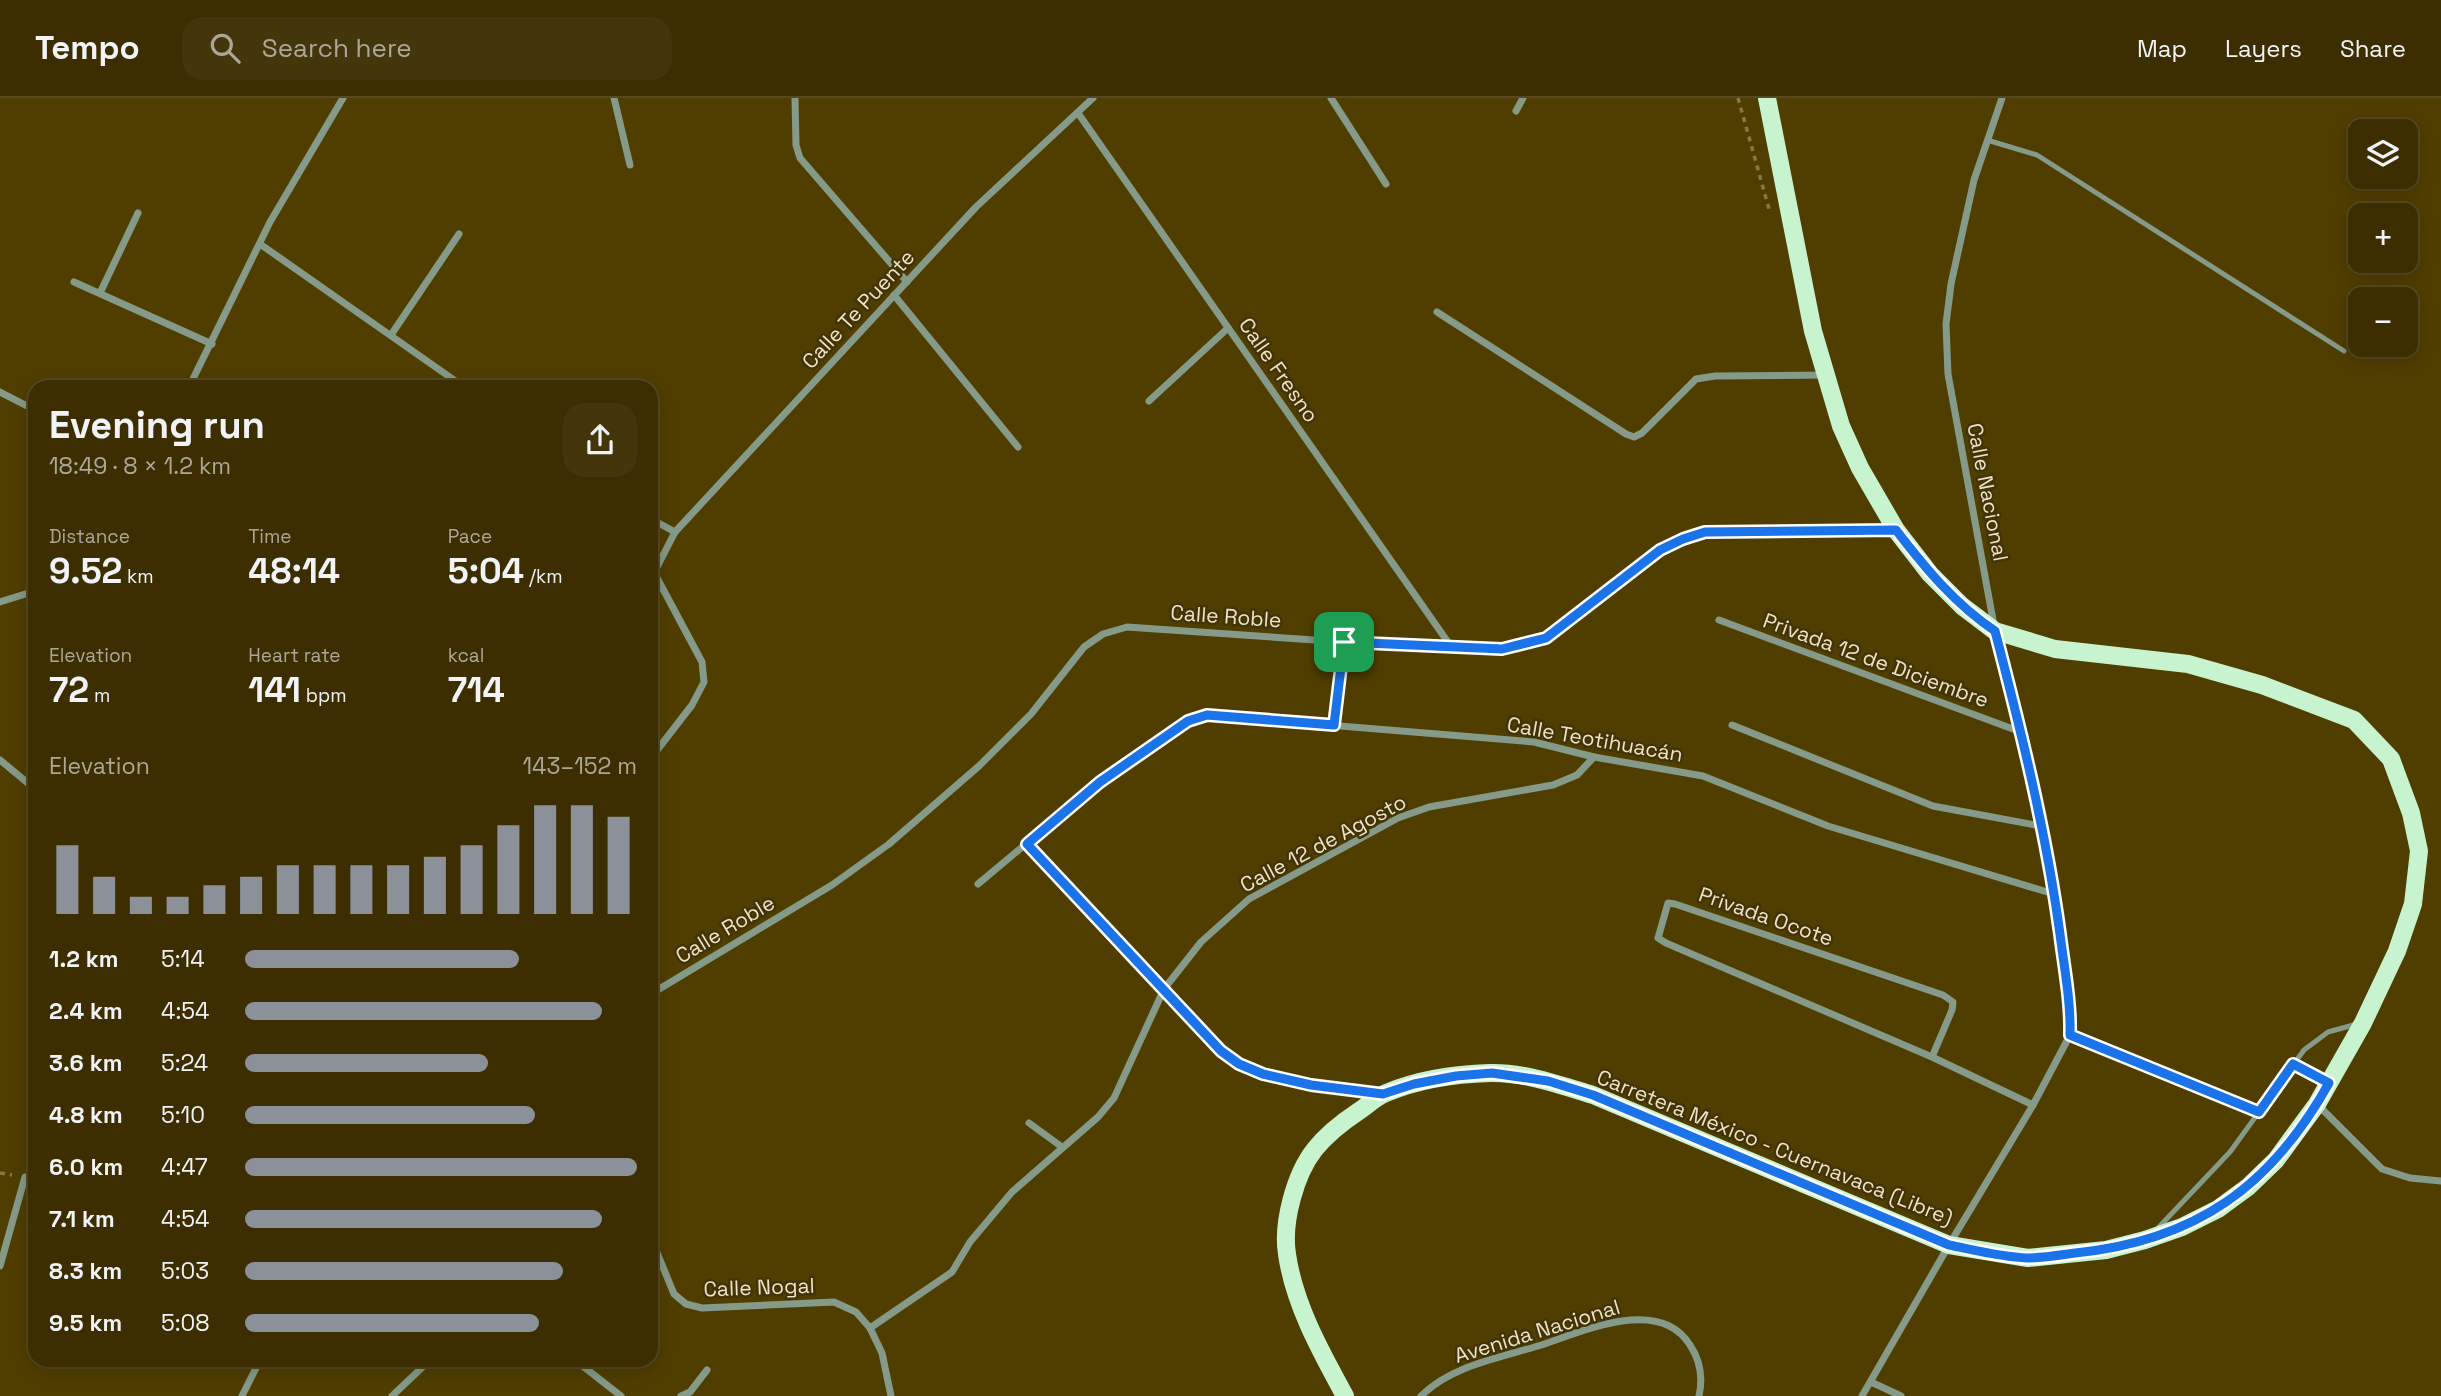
<!DOCTYPE html>
<html lang="en">
<head>
<meta charset="utf-8">
<style>
  body { margin:0; font-family:"Space Grotesk",sans-serif; background:#43360a; color:#f1f3f6; height:100vh; display:flex; flex-direction:column; font-size:26px; white-space:nowrap }
  * { box-sizing:border-box; margin:0 }
  p { font-size:23px; color:#aca899 }
  .icon { flex:none; width:38px; height:38px; fill:none; stroke:currentColor; stroke-width:2; stroke-linecap:round; stroke-linejoin:round }
  .map { position:relative; flex:1; overflow:hidden }
  .details { position:absolute; left:28px; top:282px; width:630px; height:987px; display:flex; flex-direction:column; background:#3c2e00; border-radius:21px; box-shadow:0 4px 18px #0003,0 0 0 2px #554a22 }
  .details>* { flex:none }
  .tools { position:absolute; left:2348px; top:21px; display:grid; gap:14px }
  .tools a { display:grid; place-items:center; width:70px; height:70px; border-radius:14px; background:#3c2e00; box-shadow:0 4px 18px #0003,0 0 0 2px #554a22; font-size:35px }
  .pin { position:absolute; display:grid; place-items:center; width:60px; height:60px; color:#fff; margin:-30px; border-radius:14px; box-shadow:0 4px 10px #0006 }
  .round { display:grid; place-items:center; flex:none; width:74px; height:74px; border-radius:21px; background:#43360a }
  .head { display:flex; align-items:center; justify-content:space-between; height:119px; padding:0 21px }
  h1 { font-size:38px; font-weight:800; line-height:52px }
  .metrics { display:grid; grid-template-columns:repeat(3,1fr); gap:10px; height:119px; padding:7px 21px }
  .metrics div { display:grid; align-content:center }
  .metrics b { font-size:35px; font-weight:800 }
  .metrics small { font-size:19px; font-weight:400 }
  .metrics p { font-size:19px }
  .chart { height:196px; padding:14px 21px }
  .chart p { display:flex; justify-content:space-between }
  .chart svg { width:100%; height:126px; margin-top:7px; stroke:#8c9099; stroke-width:6 }
  ul { padding:0 21px; list-style:none; font-size:23px }
  li { display:grid; grid-template-columns:112px 84px 1fr; align-items:center; height:52px }
  li i { height:18px; border-radius:9px; background:#8c9099 }
  header { display:flex; align-items:center; gap:42px; box-sizing:border-box; height:98px; padding:0 35px; background:#3c2e00; border-bottom:2px solid #554a22 }
  header strong { font-size:33px }
  nav { display:flex; gap:38px; margin-inline-start:auto; font-size:24px }
  .search { width:490px; height:63px; background:#43360a; display:flex; align-items:center; gap:18px; box-sizing:border-box; padding:0 24px; border-radius:21px; color:#aca899; font-size:26px }
  .map>svg:first-child { display:block }
  .lines { fill:none; stroke-linecap:round; stroke-linejoin:round }
  .path { stroke:#877745; stroke-width:3.5; stroke-dasharray:5 5; stroke-linecap:butt }
  .lane { stroke:#859a88; stroke-width:5 }
  .street { stroke:#859a88; stroke-width:7 }
  .primary { stroke:#c7f3cf; stroke-width:18 }
  .route-casing { stroke:#fff; stroke-width:14 }
  .route { stroke:#1a73e8; stroke-width:9 }
  .labels { text-anchor:middle; dominant-baseline:central; stroke-width:5; stroke-linejoin:round; paint-order:stroke }
  .street-label { font-size:21px; fill:#ede3c7; stroke:#423407 }
</style>
</head>
<body>
<header>
<strong>Tempo</strong>
<div class="search"><svg class="icon" aria-label="search" viewBox="0 0 24 24"><circle cx="10" cy="10" r="6"/><path d="M15 15l6 6"/></svg>Search here</div>
<nav><a>Map</a><a>Layers</a><a>Share</a></nav>
</header>
<div class="map">
<svg width="2441" height="1298" viewBox="0 0 2441 1298">
  <rect width="100%" height="100%" fill="#503e00"/>
  <g class="lines">
    <!-- path -->
    <g class="path">
      <path d="M 1738,0 L 1769,111"/>
      <path d="M 0,1075 L 12,1077"/>
    </g>
    <!-- lane -->
    <g class="lane">
      <path d="M 1987,42 L 2037,57 L 2344,253"/>
      <path d="M 2070,937 L 2259,1014"/>
      <path d="M 2293,966 L 2327,985"/>
      <path d="M 2158,1130 L 2230,1054 L 2304,952 L 2328,934 L 2357,926"/>
    </g>
    <!-- street -->
    <g class="street">
      <path d="M 614,0 L 630,67"/>
      <path d="M 795,0 L 796,47 L 800,60 L 907,184"/>
      <path d="M 1331,0 L 1386,86"/>
      <path d="M 1516,13 L 1523,0"/>
      <path d="M 1078,15 L 1452,550"/>
      <path d="M 260,146 L 464,289"/>
      <path d="M 74,184 L 212,246"/>
      <path d="M 100,195 L 138,115"/>
      <path d="M 894,197 L 1018,349"/>
      <path d="M 1437,214 L 1626,336 L 1634,339 L 1642,335 L 1696,281 L 1715,278 L 1825,277"/>
      <path d="M 391,237 L 459,136"/>
      <path d="M 189,289 L 270,124 L 343,0"/>
      <path d="M 0,294 L 35,312"/>
      <path d="M 1149,303 L 1228,230"/>
      <path d="M 651,421 L 675,434"/>
      <path d="M 0,504 L 35,493"/>
      <path d="M 1719,522 L 2021,634"/>
      <path d="M 1334,627 L 1344,544"/>
      <path d="M 1732,627 L 1933,708 L 2041,728"/>
      <path d="M 651,660 L 692,607 L 704,584 L 702,564 L 656,478 L 656,471 L 675,434 L 976,109 L 1093,0"/>
      <path d="M 0,662 L 35,691"/>
      <path d="M 1027,746 L 1221,953 C 1268,986 1324,989 1379,995"/>
      <path d="M 978,786 L 1100,684 L 1188,623 L 1207,617 L 1534,644 L 1594,659 L 1703,678 L 1828,728 L 2054,796"/>
      <path d="M 651,896 L 832,787 L 889,746 L 979,668 L 1031,616 L 1084,549 L 1103,536 L 1127,529 L 1344,544 L 1502,551 L 1546,540 L 1660,452 L 1683,441 L 1705,434 L 1893,432"/>
      <path d="M 1932,959 L 1952,912 L 1953,904 L 1943,897 L 1675,806 L 1668,805 L 1658,840 L 1666,845 L 1932,959 L 2033,1007"/>
      <path d="M 2317,1006 L 2382,1071 L 2410,1080 L 2441,1083"/>
      <path d="M 1029,1025 L 1062,1049"/>
      <path d="M 651,1140 L 674,1196 L 686,1206 L 702,1210 L 834,1204 L 856,1214 L 870,1230 L 882,1255 L 891,1298"/>
      <path d="M 0,1168 L 25,1079 L 35,1080"/>
      <path d="M 870,1230 L 952,1174 L 970,1144 L 1012,1094 L 1098,1019 L 1114,1000 L 1164,891 L 1201,844 L 1249,801 L 1398,720 L 1429,709 L 1553,687 L 1577,677 L 1594,659"/>
      <path d="M 575,1262 L 621,1298"/>
      <path d="M 1871,1284 L 1901,1298"/>
      <path d="M 242,1298 L 260,1262"/>
      <path d="M 392,1298 L 430,1262"/>
      <path d="M 681,1298 L 690,1294 L 707,1272"/>
      <path d="M 1421,1298 C 1451,1268 1498,1260 1538,1248 C 1582,1234 1659,1197 1690,1247 C 1700,1262 1703,1280 1699,1298"/>
      <path d="M 1862,1298 L 1949,1147 L 2033,1007 L 2070,937 L 2070,915 L 2054,796 L 2021,634 L 1995,533 L 1948,276 L 1946,226 L 1951,186 L 1974,82 L 2002,0"/>
    </g>
    <!-- primary -->
    <path class="primary" d="M 1345,1298 C 1321,1254 1294,1206 1287,1156 C 1282,1125 1295,1076 1315,1051 C 1327,1036 1344,1023 1359,1013 C 1368,1007 1376,999 1386,995 C 1417,982 1455,976 1490,975 C 1524,974 1560,987 1593,997 L 1949,1147 L 2028,1160 L 2106,1152 L 2145,1142 L 2182,1129 L 2218,1111 L 2248,1089 L 2276,1062 L 2317,1006 L 2363,925 L 2397,853 L 2413,806 L 2419,753 L 2411,715 L 2391,661 L 2354,622 L 2262,587 L 2188,566 L 2055,551 L 1995,533 L 1962,508 L 1930,476 L 1896,432 L 1860,370 L 1841,328 L 1813,233 L 1767,0"/>
  </g>
  <g class="lines">
    <defs>
      <path id="route" d="M 1896,432 C 1926,471 1955,506 1995,533 C 2021,633 2046,733 2060,836 C 2064,869 2071,903 2070,937 L 2259,1014 L 2293,966 L 2329,985 C 2271,1089 2195,1143 2075,1155 C 2060,1157 2043,1160 2027,1160 C 2001,1159 1974,1152 1949,1147 L 1593,997 L 1548,983 L 1492,975 L 1456,978 L 1414,986 L 1383,996 L 1311,987 L 1263,976 L 1239,966 L 1221,953 L 1027,746 L 1100,684 L 1188,623 L 1207,617 L 1334,627 L 1344,544 L 1502,551 L 1546,540 L 1660,452 L 1683,441 L 1705,434 Z"/>
    </defs>
    <!-- route casing -->
    <use href="#route" class="route-casing"/>
    <!-- route -->
    <use href="#route" class="route"/>
  </g>
  <g class="labels">
    <!-- street labels -->
    <g class="street-label">
      <text transform="translate(858 211) rotate(-47)">Calle Te Puente</text>
      <text transform="translate(1279 272) rotate(55)">Calle Fresno</text>
      <text transform="translate(1988 394) rotate(79)">Calle Nacional</text>
      <text transform="translate(1226 518) rotate(4)">Calle Roble</text>
      <text transform="translate(1876 562) rotate(20)">Privada 12 de Diciembre</text>
      <text transform="translate(1595 641) rotate(10)">Calle Teotihuacán</text>
      <text transform="translate(1323 745) rotate(-28)">Calle 12 de Agosto</text>
      <text transform="translate(1766 818) rotate(19)">Privada Ocote</text>
      <text transform="translate(725 831) rotate(-31)">Calle Roble</text>
      <text transform="translate(1775 1049) rotate(22)">Carretera México - Cuernavaca (Libre)</text>
      <text transform="translate(759 1189) rotate(-2)">Calle Nogal</text>
      <text transform="translate(1537 1233) rotate(-17)">Avenida Nacional</text>
    </g>
  </g>
</svg>
<div class="tools">
<a><svg class="icon" aria-label="layers" viewBox="0 0 24 24"><path d="M12 4l9 5-9 5-9-5zM3 14l9 5 9-5"/></svg></a>
<a>+</a>
<a>−</a>
</div>
<div class="pin" style="left:1344px;top:544px;background:#1e9e55"><svg class="icon" aria-label="arrive" viewBox="0 0 24 24"><path d="M6 21V4h12l-3 4 3 4H6"/></svg></div>
<section class="details">
<div class="head"><div><h1>Evening run</h1><p>18:49 · 8 × 1.2 km</p></div><a class="round"><svg class="icon" aria-label="share" viewBox="0 0 24 24"><path d="M12 15V3M7 8l5-5 5 5M5 13v7h14v-7"/></svg></a></div>
<div class="metrics">
<div><p>Distance</p><b>9.52<small> km</small></b></div>
<div><p>Time</p><b>48:14</b></div>
<div><p>Pace</p><b>5:04<small> /km</small></b></div>
</div>
<div class="metrics">
<div><p>Elevation</p><b>72<small> m</small></b></div>
<div><p>Heart rate</p><b>141<small> bpm</small></b></div>
<div><p>kcal</p><b>714</b></div>
</div>
<div class="chart"><p><span>Elevation</span>143–152 m</p>
<svg viewBox="0 0 160 44" preserveAspectRatio="none"><path d="M5 44V20M15 44V31M25 44V38M35 44V38M45 44V34M55 44V31M65 44V27M75 44V27M85 44V27M95 44V27M105 44V24M115 44V20M125 44V13M135 44V6M145 44V6M155 44V10"/></svg>
</div>
<ul>
<li><b>1.2 km</b>5:14<i style="width:70%"></i></li>
<li><b>2.4 km</b>4:54<i style="width:91%"></i></li>
<li><b>3.6 km</b>5:24<i style="width:62%"></i></li>
<li><b>4.8 km</b>5:10<i style="width:74%"></i></li>
<li><b>6.0 km</b>4:47<i style="width:100%"></i></li>
<li><b>7.1 km</b>4:54<i style="width:91%"></i></li>
<li><b>8.3 km</b>5:03<i style="width:81%"></i></li>
<li><b>9.5 km</b>5:08<i style="width:75%"></i></li>
</ul>
</section>
</div>
</body>
</html>
